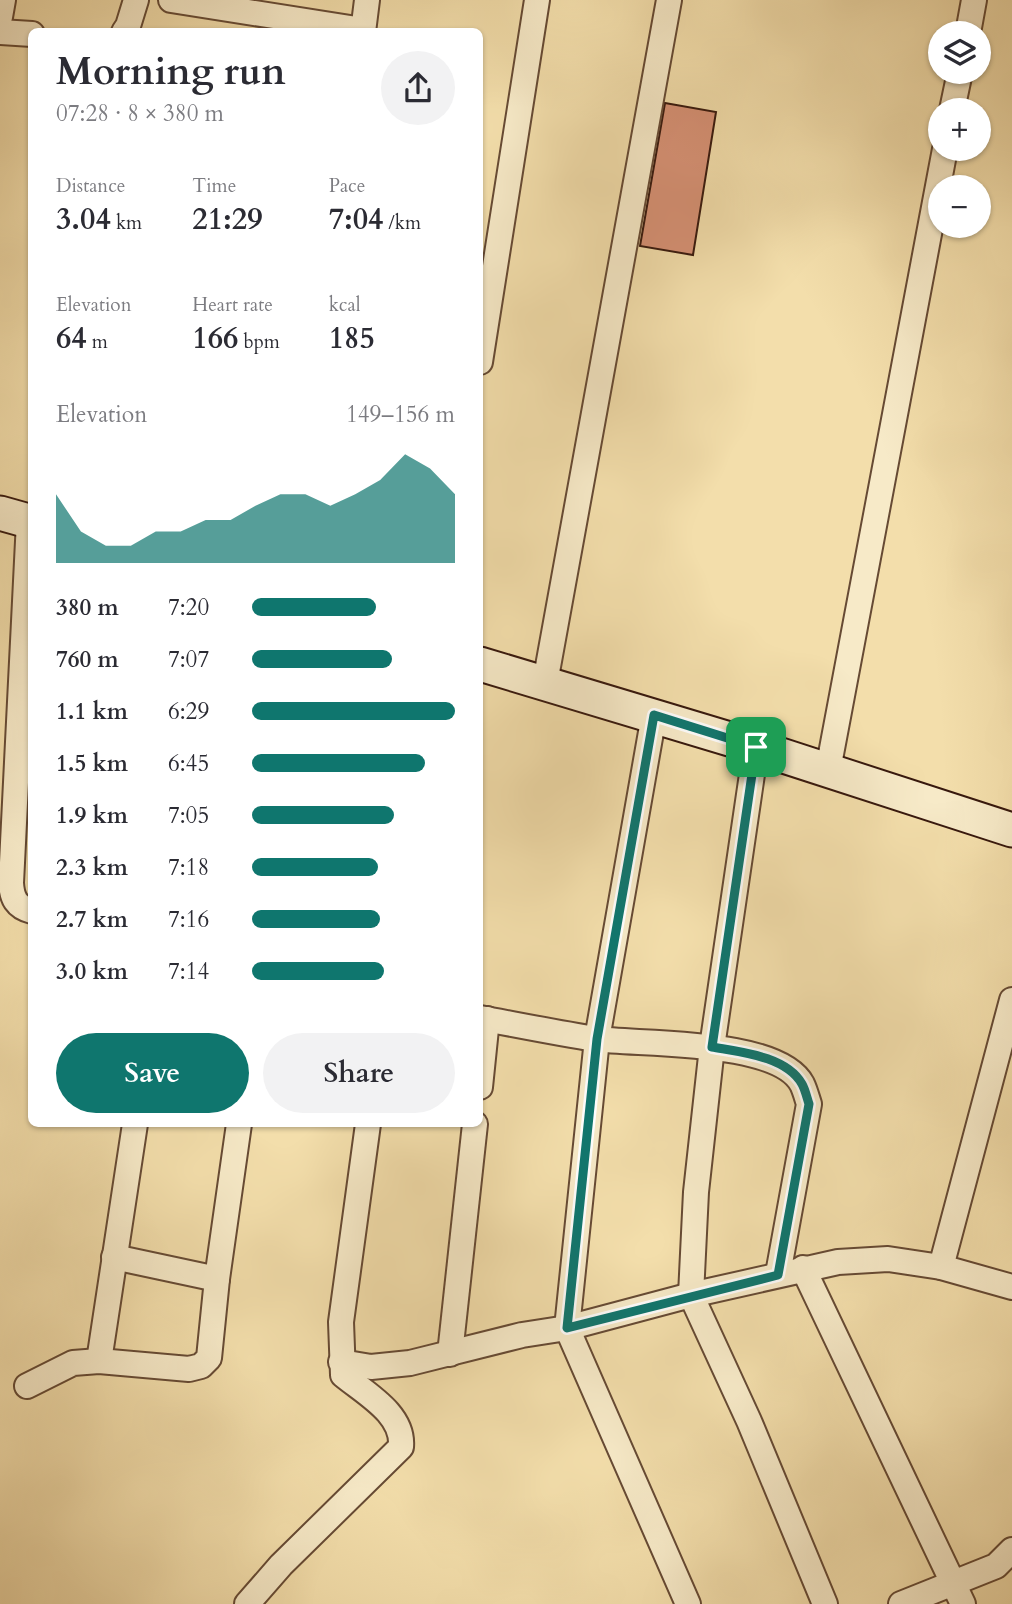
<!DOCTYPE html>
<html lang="en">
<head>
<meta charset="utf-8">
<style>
  body { margin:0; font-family:Cardo,serif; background:#f2f2f3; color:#2b2b33; height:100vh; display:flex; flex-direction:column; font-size:26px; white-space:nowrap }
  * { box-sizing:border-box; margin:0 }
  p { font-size:23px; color:#7c7c81 }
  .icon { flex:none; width:38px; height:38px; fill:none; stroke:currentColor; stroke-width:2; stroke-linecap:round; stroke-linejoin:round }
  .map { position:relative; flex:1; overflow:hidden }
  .panel { position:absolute; left:28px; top:28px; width:455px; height:1099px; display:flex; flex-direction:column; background:#fff; border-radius:10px; box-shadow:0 2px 5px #0004 }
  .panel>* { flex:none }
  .fabs { position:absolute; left:928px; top:21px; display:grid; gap:14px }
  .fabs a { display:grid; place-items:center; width:63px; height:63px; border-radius:50%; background:#fff; box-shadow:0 2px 5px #0004; font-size:35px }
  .pin { position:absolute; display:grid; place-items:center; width:60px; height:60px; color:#fff; margin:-30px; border-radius:14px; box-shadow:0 4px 10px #0006 }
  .round { display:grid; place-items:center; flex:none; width:74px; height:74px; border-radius:37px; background:#f2f2f3 }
  .summary { display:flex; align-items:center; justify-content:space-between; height:119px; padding:0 28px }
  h1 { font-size:38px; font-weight:600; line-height:52px }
  .stats { display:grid; grid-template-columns:repeat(3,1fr); gap:10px; height:119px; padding:7px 28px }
  .stats div { display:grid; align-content:center }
  .stats b { font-size:30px; font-weight:600 }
  .stats small { font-size:19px; font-weight:400 }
  .stats p { font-size:19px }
  .chart { height:196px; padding:14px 28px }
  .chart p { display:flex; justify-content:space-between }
  .chart svg { width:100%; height:126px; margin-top:7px; fill:#0f766e; opacity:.7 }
  .cta { display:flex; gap:14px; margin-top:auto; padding:14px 28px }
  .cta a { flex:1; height:80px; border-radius:42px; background:#0f766e; color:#fff; font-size:28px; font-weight:600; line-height:80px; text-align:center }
  .cta a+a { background:#f2f2f3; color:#2b2b33 }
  ul { padding:0 28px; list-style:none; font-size:23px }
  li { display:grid; grid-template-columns:112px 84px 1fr; align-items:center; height:52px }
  li i { height:18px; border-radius:9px; background:#0f766e }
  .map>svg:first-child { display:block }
  .building { fill:#d79175; stroke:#37180d; stroke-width:2 }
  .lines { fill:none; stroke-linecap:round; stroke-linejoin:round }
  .minor-casing { stroke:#664a34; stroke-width:28 }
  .secondary-casing { stroke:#37180d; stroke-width:37 }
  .minor { stroke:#f7eac8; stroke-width:24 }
  .secondary { stroke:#f7eac8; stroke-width:33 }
  .route-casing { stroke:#fff; stroke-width:14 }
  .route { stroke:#0f766e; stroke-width:9 }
</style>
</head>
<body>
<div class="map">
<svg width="1012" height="1604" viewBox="0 0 1012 1604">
  <rect width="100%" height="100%" fill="#f3deab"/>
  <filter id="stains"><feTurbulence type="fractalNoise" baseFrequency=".00286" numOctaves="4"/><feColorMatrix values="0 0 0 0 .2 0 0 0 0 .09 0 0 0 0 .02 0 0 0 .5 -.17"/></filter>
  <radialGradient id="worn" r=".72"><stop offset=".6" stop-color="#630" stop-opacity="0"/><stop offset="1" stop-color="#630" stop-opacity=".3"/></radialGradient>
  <!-- building -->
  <path class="building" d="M 665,103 L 716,112 L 693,255 L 640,246 Z"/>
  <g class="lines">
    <defs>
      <g id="minor">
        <path d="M 171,0 L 363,30"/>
        <path d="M 0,17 L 3,0"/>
        <path d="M 0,32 L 32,34"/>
        <path d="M 124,32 L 128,26 L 136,0"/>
        <path d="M 363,32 L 367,0"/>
        <path d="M 968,33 L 974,0"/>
        <path d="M 952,110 L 960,72"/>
        <path d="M 480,362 L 537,0"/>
        <path d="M 29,521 L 11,883 C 12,898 16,907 32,911"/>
        <path d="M 545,683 L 669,0"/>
        <path d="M 654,715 L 597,1039 L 567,1328 L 688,1604"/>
        <path d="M 756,747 L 712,1047 L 696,1192 L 691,1295 L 749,1421 L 825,1604"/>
        <path d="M 828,770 L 945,149"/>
        <path d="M 480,1018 C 518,1025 557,1033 596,1039 C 643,1045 778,1039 802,1084 C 805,1090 807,1098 809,1104 L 778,1274"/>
        <path d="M 480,1087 L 487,1019"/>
        <path d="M 114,1257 L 217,1279"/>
        <path d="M 941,1267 L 1012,1000"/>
        <path d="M 803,1268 L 963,1604"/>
        <path d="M 450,1354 L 475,1124"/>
        <path d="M 99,1361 L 135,1124"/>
        <path d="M 341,1362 L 371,1367 L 410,1363 L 522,1335 L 567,1328 L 691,1295 L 838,1262 L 888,1259 L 941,1267 L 1012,1287"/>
        <path d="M 27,1386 L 73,1363 L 99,1361 L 189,1369 L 201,1366 L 209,1358 L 217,1279 L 239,1124"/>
        <path d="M 247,1604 L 281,1565 L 401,1447 C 404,1414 366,1394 343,1375 L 341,1322 L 368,1124"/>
        <path d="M 901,1604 L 996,1566 L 1012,1550"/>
      </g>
      <g id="secondary">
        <path d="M 0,513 L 32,522"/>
        <path d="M 480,664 L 756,747 L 1012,830"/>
      </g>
    </defs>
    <!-- minor casing -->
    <use href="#minor" class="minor-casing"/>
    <!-- secondary casing -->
    <use href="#secondary" class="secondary-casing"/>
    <!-- minor -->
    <use href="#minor" class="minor"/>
    <!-- secondary -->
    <use href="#secondary" class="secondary"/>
  </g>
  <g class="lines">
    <defs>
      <path id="route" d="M 654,715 L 756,747 L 712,1047 C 740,1052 786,1056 802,1084 C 805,1089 807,1098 809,1104 L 778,1275 L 567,1328 L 597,1039 Z"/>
    </defs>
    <!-- route casing -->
    <use href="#route" class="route-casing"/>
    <!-- route -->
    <use href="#route" class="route"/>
  </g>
  <rect width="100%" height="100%" filter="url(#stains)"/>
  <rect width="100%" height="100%" fill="url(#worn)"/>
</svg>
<div class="fabs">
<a><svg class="icon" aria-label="layers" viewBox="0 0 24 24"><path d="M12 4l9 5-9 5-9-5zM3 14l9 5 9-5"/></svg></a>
<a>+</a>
<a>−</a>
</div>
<div class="pin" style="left:756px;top:747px;background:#1e9e55"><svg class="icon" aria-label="arrive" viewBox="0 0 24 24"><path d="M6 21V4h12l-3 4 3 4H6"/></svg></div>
<section class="panel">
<div class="summary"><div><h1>Morning run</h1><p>07:28 · 8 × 380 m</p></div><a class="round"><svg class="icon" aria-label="share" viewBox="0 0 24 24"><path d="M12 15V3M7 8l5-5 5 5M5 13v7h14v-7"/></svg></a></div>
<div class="stats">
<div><p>Distance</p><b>3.04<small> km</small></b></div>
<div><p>Time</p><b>21:29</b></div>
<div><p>Pace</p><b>7:04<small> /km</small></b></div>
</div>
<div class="stats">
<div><p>Elevation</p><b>64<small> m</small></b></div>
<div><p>Heart rate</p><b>166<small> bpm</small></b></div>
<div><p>kcal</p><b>185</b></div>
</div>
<div class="chart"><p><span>Elevation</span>149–156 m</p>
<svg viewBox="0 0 160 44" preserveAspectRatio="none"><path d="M0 44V20L10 33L20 38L30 38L40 33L50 33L60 29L70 29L80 24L90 20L100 20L110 24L120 20L130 15L140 6L150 11L160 20V44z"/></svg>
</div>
<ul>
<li><b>380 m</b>7:20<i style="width:61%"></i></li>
<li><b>760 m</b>7:07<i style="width:69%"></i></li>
<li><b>1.1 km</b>6:29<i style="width:100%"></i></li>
<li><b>1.5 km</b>6:45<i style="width:85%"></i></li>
<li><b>1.9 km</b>7:05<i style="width:70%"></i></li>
<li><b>2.3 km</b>7:18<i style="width:62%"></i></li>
<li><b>2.7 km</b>7:16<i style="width:63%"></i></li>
<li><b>3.0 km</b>7:14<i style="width:65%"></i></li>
</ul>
<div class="cta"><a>Save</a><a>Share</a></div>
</section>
</div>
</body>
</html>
